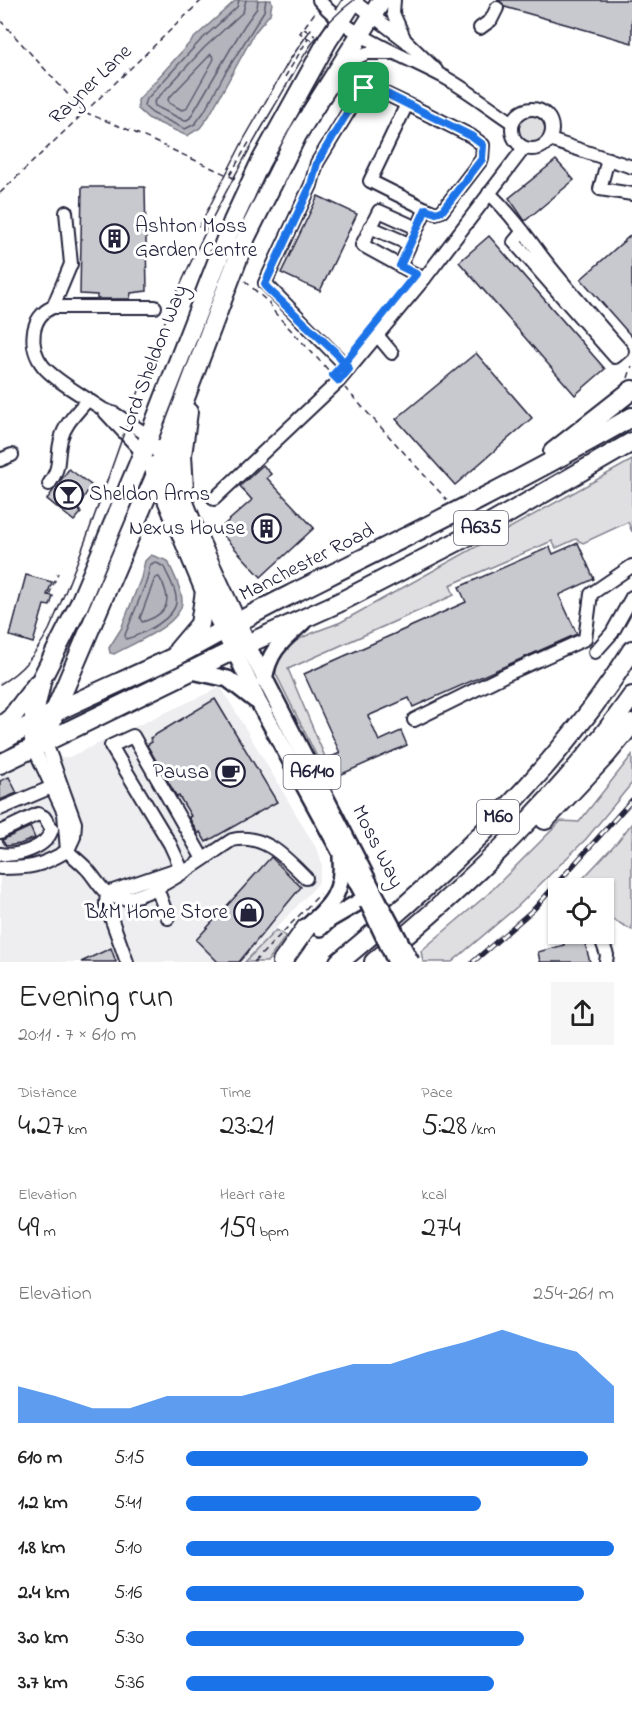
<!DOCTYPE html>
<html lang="en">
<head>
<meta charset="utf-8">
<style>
  body { margin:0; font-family:"Indie Flower",sans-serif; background:#f6f6f6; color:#222; height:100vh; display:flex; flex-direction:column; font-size:22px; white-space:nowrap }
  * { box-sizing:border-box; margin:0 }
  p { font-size:20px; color:#767676 }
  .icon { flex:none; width:33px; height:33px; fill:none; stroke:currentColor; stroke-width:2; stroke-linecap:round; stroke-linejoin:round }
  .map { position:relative; height:962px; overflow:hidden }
  .panel { display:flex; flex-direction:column; background:#fff; flex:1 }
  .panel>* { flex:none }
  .tools { position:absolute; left:548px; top:878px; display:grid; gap:12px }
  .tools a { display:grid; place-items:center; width:66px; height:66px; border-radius:0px; background:#fff; box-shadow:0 2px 4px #0004; font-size:30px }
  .pin { position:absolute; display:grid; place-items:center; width:51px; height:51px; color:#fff; margin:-26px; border-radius:12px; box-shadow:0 3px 9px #0006 }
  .round { display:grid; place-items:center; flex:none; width:63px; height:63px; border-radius:0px; background:#f6f6f6 }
  .overview { display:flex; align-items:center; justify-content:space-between; height:102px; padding:0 18px }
  h1 { font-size:33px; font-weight:600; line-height:45px }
  .metrics { display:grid; grid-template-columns:repeat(3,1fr); gap:9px; height:102px; padding:6px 18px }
  .metrics div { display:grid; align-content:center }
  .metrics b { font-size:30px; font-weight:600 }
  .metrics small { font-size:16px; font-weight:400 }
  .metrics p { font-size:16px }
  .chart { height:168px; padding:12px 18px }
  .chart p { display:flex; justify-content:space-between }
  .chart svg { width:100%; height:108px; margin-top:6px; fill:#1a73e8; opacity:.7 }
  ul { padding:0 18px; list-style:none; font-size:20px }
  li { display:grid; grid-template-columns:96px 72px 1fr; align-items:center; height:45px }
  li i { height:15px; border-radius:8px; background:#1a73e8 }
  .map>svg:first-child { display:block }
  .built { fill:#eeeef1 }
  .green { fill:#dfdfe2; stroke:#80808e; stroke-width:1.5 }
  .water { fill:#b4b4bc; stroke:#7a7a88; stroke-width:1.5 }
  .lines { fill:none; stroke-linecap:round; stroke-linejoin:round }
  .shore { stroke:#5c5c6f; stroke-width:1.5 }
  .building { fill:#c8c8cf; stroke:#22223b; stroke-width:1.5 }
  .minor-casing { stroke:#22223b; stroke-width:16 }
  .major-casing { stroke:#22223b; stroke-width:20 }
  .highway-casing { stroke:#22223b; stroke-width:22 }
  .path { stroke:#22223b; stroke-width:1.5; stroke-dasharray:6 4.5; stroke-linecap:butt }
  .minor { stroke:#fff; stroke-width:12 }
  .major { stroke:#fff; stroke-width:15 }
  .highway { stroke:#fff; stroke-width:18 }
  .tram { stroke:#22223b; stroke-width:1.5 }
  .rail-casing { stroke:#22223b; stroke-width:5 }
  .rail { stroke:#fff; stroke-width:3; stroke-dasharray:9; stroke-linecap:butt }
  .major-bridge-casing { stroke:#22223b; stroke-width:20; stroke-linecap:butt }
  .major-bridge { stroke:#fff; stroke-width:15 }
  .route-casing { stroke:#fff; stroke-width:12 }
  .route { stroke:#1a73e8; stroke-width:8 }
  .labels { text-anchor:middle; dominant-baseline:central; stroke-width:6; stroke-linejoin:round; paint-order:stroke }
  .shield { fill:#fff; stroke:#646476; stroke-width:1.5 }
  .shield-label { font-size:20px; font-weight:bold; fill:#22223b }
  .street-label { font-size:21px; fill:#22223b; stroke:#fff }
  .poi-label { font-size:21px; fill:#22223b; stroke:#fff; text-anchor:end }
</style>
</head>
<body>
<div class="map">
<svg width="632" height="962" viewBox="0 0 632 962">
  <rect width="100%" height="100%" fill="#fff"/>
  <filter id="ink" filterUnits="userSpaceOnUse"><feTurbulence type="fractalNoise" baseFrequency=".0167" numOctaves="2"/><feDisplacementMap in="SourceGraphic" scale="12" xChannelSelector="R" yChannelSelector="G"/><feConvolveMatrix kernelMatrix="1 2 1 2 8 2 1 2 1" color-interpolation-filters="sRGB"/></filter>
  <g filter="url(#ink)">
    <!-- built -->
    <path class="built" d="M 221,687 L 319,853 L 322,866 L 318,884 L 244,962 L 0,962 L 0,774 L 36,759 L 69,757 Z"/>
    <!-- green -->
    <g class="green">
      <circle cx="532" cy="130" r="14"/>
      <path d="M 632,460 L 632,532 L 628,522 L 583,543 L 576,539 L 556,548 L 552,541 L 450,585 L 454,595 L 288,669 L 325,757 L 325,760 L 336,783 L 331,785 L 276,674 C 274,641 317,632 341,622 Z"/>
      <path d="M 632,755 L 632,783 L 586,839 L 518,906 L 452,962 L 423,962 L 421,951 L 488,894 L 561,821 L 579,822 Z"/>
      <path d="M 632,823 L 632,930 L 603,914 L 603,888 L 574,888 L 618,841 Z"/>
      <path d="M 276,930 L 286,936 L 267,962 L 245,962 Z"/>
    </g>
    <!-- water -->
    <g class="water">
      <path d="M 236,0 L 271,0 L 272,3 L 270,14 L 255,32 L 209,116 L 200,128 L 187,136 L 148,118 L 138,109 L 138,100 L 194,38 Z"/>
      <path d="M 151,555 L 168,561 C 173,574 182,588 182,601 C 182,625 133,643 114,654 L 110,653 L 109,648 L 121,629 L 141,578 L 145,561 Z"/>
    </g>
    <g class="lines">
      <!-- shore -->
      <g class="shore">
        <path d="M 239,0 L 237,7 L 199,42 L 145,101 L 144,106 L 152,113 L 185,129 L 195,124 L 204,112 L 224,75 L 264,11 L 266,0"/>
        <path d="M 246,0 L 243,12 L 204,48 L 154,102 L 155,106 L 185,121 L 190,118 L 244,26 L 257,8 L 258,0"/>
        <path d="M 211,54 L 214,59 L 186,109 L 182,110 L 169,103 L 168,99 Z"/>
        <path d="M 155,562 L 164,567 C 168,577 178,592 176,603 C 173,620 141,635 126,639 L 125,635 L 147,580 L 150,565 Z"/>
        <path d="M 159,577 C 173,600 169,614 142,622 L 140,618 L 155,578 Z"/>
      </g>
    </g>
    <!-- building -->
    <g class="building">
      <path d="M 498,0 L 632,0 L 632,43 L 505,7 Z"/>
      <path d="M 556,160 L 574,180 L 525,221 L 509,198 Z"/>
      <path d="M 82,187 L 145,187 L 147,291 L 131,293 L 130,299 L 97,299 L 97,295 L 80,294 Z"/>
      <path d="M 318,196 L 357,214 L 320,291 L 281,273 Z"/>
      <path d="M 632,234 L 632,337 L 581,279 Z"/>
      <path d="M 489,236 L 605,369 L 575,395 L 459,262 Z"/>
      <path d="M 476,353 L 532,418 L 455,485 L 396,419 Z"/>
      <path d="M 263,465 L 271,474 L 267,478 L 314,528 L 261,577 L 218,530 L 252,500 L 240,486 Z"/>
      <path d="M 69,469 L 91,485 L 78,508 L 81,513 L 74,521 L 47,499 Z"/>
      <path d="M 578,543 L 594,579 L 559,595 L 577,634 L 413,707 L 409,698 L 368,716 L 379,741 L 401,731 L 407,745 L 333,778 L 324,760 L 340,753 L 304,674 L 466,602 L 459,587 L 550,547 L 553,554 Z"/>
      <path d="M 26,575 L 52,582 L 47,595 L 53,596 L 50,606 L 44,605 L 33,643 L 10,636 Z"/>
      <path d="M 215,699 L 277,802 L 206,842 L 200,832 L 198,834 L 189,817 L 191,816 L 179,796 L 177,797 L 147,745 L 152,742 L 150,738 Z"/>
      <path d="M 9,777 L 17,793 L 0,800 L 0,781 Z"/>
      <path d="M 30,827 L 35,838 L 20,844 L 6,846 L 2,840 Z"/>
      <path d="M 271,857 L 301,887 L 239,962 L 218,962 L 196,940 Z"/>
      <path d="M 561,933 L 582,933 L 590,962 L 540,962 L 538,952 L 564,945 Z"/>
      <path d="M 111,948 L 116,962 L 81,962 Z"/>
    </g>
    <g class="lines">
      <defs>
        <g id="minor">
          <path d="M 319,0 C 351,38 401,54 444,77 C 468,90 490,108 513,123"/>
          <path d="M 352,0 L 406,41 L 436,70"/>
          <path d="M 394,0 L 393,13 L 404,38"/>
          <path d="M 480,28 L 491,20 L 497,8"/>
          <path d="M 344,63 L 367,53 L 391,53"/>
          <circle cx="532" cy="129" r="20"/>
          <path d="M 550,140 L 632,167"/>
          <path d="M 608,159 L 600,189 L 632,194"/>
          <path d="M 489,193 C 510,213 526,235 543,258 C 568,290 595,320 622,351 L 615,357 L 514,242 L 523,231"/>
          <path d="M 370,227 L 409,244"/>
          <path d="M 417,228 L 379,211 L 362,245 L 424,279"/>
          <path d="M 400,266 L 426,209 L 370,181 L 407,104 L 471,136 L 483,145 L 482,159 L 442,211 L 436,213 L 426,209"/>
          <path d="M 53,307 L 71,264 L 66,212"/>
          <path d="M 377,335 L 392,353"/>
          <path d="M 349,369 L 265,283 L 311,185 L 317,163 L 361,91 L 371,87 L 407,104"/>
          <path d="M 105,412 L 143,453"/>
          <path d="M 149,436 L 115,414 L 104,410 C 88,399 54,380 43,366 C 28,347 30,316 53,307 L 155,307"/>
          <path d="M 0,460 L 12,455"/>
          <path d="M 49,484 C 62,465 56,459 61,439 C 65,423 78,412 88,399"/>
          <path d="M 214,499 L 339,381 L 424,279 L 524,148"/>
          <path d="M 595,652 L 612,633 L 632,597"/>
          <path d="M 414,720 L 505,675 L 585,639 L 591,594 L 632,566"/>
          <path d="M 46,743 L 75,823 L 74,837 L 68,850"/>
          <path d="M 34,748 L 64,813 L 67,851 C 73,856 79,861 85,867 C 94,875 101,892 113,897 C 141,908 208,855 232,840 C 264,833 285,857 306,878"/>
          <path d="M 0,809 L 52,787"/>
          <path d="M 0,832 L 38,814 L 44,817 L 52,829 C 47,848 17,857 0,854"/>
          <path d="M 0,868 C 31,868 39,867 67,851"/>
          <path d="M 181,868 L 170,844 L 111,746 L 133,736 L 203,859"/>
          <path d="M 154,880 L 168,918"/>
          <path d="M 107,893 L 177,869"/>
          <path d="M 107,893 L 106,904 L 127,962"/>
          <path d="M 599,933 L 607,955 L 606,962"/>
        </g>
        <g id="major">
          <path d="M 247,644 L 378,900"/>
          <path d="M 234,650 L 258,701 L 368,903"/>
          <path d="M 192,671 L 228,679 L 255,700"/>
          <path d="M 264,680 C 269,650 282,641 303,622"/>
          <path d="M 306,928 C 331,905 344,893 341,857"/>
          <path d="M 320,928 L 330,919 L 373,894"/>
        </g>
        <g id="highway">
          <path d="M 159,449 L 172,472 L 198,538 L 242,634"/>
          <path d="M 553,452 L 632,390"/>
          <path d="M 153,466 L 205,591 L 230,641"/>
          <path d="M 184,489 L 182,455 L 188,412"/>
          <path d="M 178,650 L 200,624 L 205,591"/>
          <path d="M 0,727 L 11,718 L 37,684"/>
          <path d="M 0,742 C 55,709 114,686 172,658 C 211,638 249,615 288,596 C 404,538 520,481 632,417"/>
          <path d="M 46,743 L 54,713 L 157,472 L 246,237 L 297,135 L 382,0"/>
          <path d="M 34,748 L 34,714 L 42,678 L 79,605 L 138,465 L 233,221 L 260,163 L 328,40 L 354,0"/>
          <path d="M 0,764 L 234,650 L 338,603 L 476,532 L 632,442"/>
          <path d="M 545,820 L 607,754 L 632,724"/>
          <path d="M 282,962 L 306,928"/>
          <path d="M 339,962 C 449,871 556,771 632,650"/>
          <path d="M 374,962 C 469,884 561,797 632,696"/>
        </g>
      </defs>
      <!-- minor casing -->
      <use href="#minor" class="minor-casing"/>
      <!-- major casing -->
      <use href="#major" class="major-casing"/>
      <!-- highway casing -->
      <use href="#highway" class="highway-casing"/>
      <!-- path -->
      <g class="path">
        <path d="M 0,20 L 84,112 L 129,130 L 238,180"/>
        <path d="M 304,29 L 315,36"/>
        <path d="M 311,40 L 300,33 L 316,11"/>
        <path d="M 285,77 L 308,39"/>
        <path d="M 507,132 L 512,144"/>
        <path d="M 230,175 L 251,139"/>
        <path d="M 0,193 L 202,0"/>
        <path d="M 245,281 L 269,303 L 275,313 L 332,374"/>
        <path d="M 628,378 L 632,366"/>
        <path d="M 345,388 L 447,500"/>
        <path d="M 49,595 L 58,573"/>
        <path d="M 254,962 L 320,894"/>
      </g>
      <!-- minor -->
      <use href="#minor" class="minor"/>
      <!-- major -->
      <use href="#major" class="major"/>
      <!-- highway -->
      <use href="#highway" class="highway"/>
      <!-- tram -->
      <g class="tram">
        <path d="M 199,227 L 244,139 L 289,61 L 311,29"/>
        <path d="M 0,684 C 23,671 36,653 49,630 C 94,529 125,422 166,319 C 195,247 232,178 271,112 C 298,68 311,32 354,0"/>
      </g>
      <defs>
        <path id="rail" d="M 473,962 L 534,909 L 632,800"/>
      </defs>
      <!-- rail casing -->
      <use href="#rail" class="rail-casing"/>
      <!-- rail -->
      <use href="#rail" class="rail"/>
      <defs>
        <g id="major-bridge">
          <path d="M 378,900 L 411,962"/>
          <path d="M 368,903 L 396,962"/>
        </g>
      </defs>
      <!-- major-bridge casing -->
      <use href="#major-bridge" class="major-bridge-casing"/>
      <!-- major-bridge -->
      <use href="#major-bridge" class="major-bridge"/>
    </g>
  </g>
  <g class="lines" filter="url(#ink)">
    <defs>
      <path id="route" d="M 364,88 L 356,98 L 317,163 L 311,185 L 265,284 L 267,288 L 335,352 L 349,369 L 339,381 L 333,375 L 344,363 L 416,274 L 400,266 L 426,209 L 436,213 L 442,211 L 482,159 L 483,145 L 471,136 L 379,90 L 364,88"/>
    </defs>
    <!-- route casing -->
    <use href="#route" class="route-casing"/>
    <!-- route -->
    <use href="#route" class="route"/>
  </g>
  <!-- icons -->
  <defs>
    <symbol id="building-ring" viewBox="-11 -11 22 22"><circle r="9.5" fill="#fff" stroke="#22223b" stroke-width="1.5"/><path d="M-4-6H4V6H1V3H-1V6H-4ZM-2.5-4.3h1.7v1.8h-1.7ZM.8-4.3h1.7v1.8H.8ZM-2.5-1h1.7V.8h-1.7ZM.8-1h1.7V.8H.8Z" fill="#22223b"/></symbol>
    <symbol id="bar-ring" viewBox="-11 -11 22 22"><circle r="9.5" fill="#fff" stroke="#22223b" stroke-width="1.5"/><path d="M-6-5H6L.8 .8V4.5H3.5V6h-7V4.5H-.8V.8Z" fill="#22223b"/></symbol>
    <symbol id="cafe-ring" viewBox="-11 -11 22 22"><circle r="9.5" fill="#fff" stroke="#22223b" stroke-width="1.5"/><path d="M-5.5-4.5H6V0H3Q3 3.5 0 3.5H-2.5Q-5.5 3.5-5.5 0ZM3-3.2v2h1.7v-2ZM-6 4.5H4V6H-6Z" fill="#22223b"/></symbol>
    <symbol id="shop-ring" viewBox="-11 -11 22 22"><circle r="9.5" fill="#fff" stroke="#22223b" stroke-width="1.5"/><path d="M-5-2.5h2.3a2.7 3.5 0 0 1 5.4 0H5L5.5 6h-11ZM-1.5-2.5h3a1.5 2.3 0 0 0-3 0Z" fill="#22223b"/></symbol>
  </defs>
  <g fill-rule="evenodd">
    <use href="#building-ring" x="98" y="222" width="33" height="33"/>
    <use href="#bar-ring" x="52" y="478" width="33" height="33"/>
    <use href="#building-ring" x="250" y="512" width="33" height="33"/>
    <use href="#cafe-ring" x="214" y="756" width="33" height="33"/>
    <use href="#shop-ring" x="232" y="896" width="33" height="33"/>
  </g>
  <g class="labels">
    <!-- shield labels -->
    <g class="shield">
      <rect x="454" y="511" width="54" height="34" rx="4.5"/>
      <rect x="283.5" y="755" width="57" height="34" rx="4.5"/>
      <rect x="477" y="800" width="42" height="34" rx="4.5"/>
    </g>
    <g class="shield-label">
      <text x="481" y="528">A635</text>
      <text x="312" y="772">A6140</text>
      <text x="498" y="817">M60</text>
    </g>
    <!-- street labels -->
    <g class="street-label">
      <text transform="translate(91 85) rotate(-44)">Rayner Lane</text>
      <text transform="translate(154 359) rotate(-69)">Lord Sheldon Way</text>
      <text transform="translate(307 563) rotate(-27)">Manchester Road</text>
      <text transform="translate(377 847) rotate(63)">Moss Way</text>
    </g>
    <!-- poi labels -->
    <g class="poi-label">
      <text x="135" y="227" text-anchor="start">Ashton Moss<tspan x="135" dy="24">Garden Centre</tspan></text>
      <text x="89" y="495" text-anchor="start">Sheldon Arms</text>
      <text x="245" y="529">Nexus House</text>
      <text x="209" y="773">Pausa</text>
      <text x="228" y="913">B&amp;M Home Store</text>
    </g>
  </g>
</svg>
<div class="tools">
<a><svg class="icon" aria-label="locate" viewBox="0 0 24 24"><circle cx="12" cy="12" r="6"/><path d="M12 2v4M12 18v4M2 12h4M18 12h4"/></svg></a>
</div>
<div class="pin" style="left:364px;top:88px;background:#1e9e55"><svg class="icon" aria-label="arrive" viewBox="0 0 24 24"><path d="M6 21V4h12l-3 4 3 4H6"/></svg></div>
</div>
<section class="panel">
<div class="overview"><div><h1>Evening run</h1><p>20:11 · 7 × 610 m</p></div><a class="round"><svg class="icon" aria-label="share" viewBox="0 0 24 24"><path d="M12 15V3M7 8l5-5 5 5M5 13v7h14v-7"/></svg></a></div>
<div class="metrics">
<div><p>Distance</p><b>4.27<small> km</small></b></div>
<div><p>Time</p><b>23:21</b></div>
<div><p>Pace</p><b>5:28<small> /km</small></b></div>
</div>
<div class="metrics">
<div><p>Elevation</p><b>49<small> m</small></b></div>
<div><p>Heart rate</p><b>159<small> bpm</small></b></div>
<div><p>kcal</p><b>274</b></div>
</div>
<div class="chart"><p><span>Elevation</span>254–261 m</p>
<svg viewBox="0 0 160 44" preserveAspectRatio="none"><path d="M0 44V29L10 33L20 38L30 38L40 33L50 33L60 33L70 29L80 24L90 20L100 20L110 15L120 11L130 6L140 11L150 15L160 29V44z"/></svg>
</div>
<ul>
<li><b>610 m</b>5:15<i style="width:94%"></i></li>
<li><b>1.2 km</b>5:41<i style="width:69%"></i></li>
<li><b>1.8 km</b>5:10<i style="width:100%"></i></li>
<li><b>2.4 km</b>5:16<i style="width:93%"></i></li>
<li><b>3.0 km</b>5:30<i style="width:79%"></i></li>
<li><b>3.7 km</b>5:36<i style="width:72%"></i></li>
</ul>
</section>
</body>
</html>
